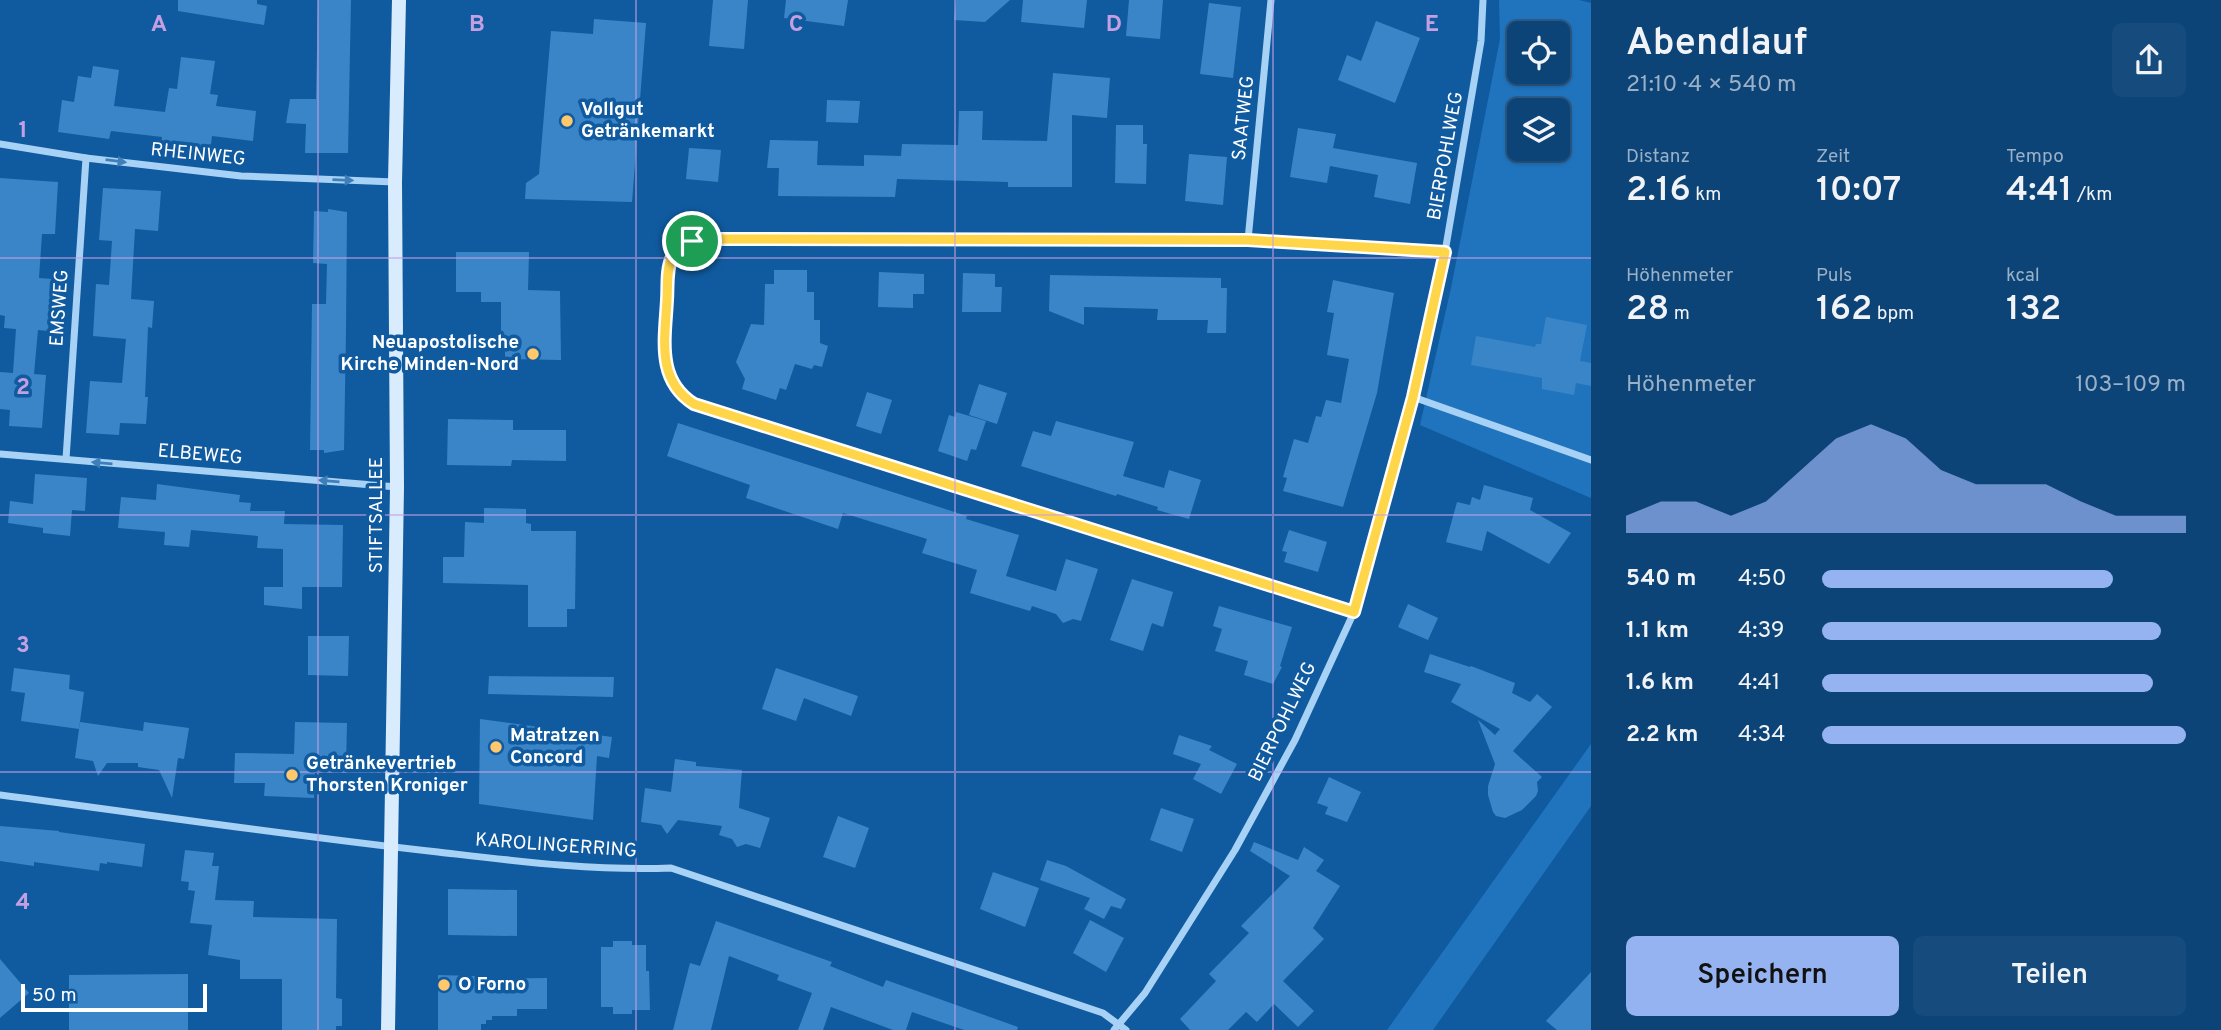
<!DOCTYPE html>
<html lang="de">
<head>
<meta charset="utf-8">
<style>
  body { margin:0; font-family:Overpass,sans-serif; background:#154b7d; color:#f1f3f6; height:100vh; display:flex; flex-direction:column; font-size:26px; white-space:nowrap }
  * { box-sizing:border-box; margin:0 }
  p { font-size:23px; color:#9ab0c6 }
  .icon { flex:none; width:38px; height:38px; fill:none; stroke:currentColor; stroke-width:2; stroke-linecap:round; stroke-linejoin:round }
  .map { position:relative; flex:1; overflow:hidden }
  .sheet { display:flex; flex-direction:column; background:#0c4478; width:630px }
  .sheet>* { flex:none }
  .fabs { position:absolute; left:1507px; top:21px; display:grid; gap:14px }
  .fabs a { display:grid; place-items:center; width:63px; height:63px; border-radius:10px; background:#0c4478; box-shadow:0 2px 5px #0004,0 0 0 2px #2c5c8a; font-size:35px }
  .scale { position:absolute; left:21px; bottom:18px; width:186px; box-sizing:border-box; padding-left:7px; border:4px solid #fff; border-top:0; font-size:19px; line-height:24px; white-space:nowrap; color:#fff; -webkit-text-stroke:5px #105ba0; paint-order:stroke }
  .pin { position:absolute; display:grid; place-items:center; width:60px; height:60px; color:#fff; margin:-30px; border:4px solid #fff; border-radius:50%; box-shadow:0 2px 7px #0007 }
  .round { display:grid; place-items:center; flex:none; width:74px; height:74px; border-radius:10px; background:#154b7d }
  .summary { display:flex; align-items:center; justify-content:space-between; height:119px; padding:0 35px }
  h1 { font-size:38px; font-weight:600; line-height:52px }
  .metrics { display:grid; grid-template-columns:repeat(3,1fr); gap:10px; height:119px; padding:7px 35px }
  .metrics div { display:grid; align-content:center }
  .metrics b { font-size:35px; font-weight:600 }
  .metrics small { font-size:19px; font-weight:400 }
  .metrics p { font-size:19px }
  .chart { height:196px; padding:14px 35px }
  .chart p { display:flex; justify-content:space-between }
  .chart svg { width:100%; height:126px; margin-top:7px; fill:#95b2f1; opacity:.7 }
  .action { display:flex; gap:14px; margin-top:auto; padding:14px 35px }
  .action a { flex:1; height:80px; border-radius:10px; background:#95b2f1; color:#111; font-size:28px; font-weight:600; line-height:80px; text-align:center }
  .action a+a { background:#154b7d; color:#f1f3f6 }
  ul { padding:0 35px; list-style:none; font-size:23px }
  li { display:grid; grid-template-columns:112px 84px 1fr; align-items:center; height:52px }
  li i { height:18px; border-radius:9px; background:#95b2f1 }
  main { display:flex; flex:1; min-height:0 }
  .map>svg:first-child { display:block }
  .green { fill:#1f74bd; fill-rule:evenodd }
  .building { fill:#3985c7 }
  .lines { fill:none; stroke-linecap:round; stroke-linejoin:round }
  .minor { stroke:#a8d2f5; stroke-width:7 }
  .secondary { stroke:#d8ecfe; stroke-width:14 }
  .oneway { fill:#3e7fba }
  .route-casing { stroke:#fff; stroke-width:14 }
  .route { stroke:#ffd54a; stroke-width:9 }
  .grid { fill:none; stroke:#c4a0e2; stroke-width:2; stroke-opacity:0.55 }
  .poi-dot { fill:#ffc86c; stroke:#105ba0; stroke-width:2.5 }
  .labels { text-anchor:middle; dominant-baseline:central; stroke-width:7; stroke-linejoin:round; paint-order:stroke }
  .poi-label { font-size:19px; font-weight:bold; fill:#fff; stroke:#105ba0; text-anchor:start }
  .street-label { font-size:19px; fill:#fff; stroke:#105ba0 }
  .grid-label { font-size:23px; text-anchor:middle; font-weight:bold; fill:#c4a0e2; stroke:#105ba0; stroke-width:7; stroke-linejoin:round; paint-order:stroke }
</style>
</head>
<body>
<main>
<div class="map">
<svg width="1591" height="1030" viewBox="0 0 1591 1030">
  <rect width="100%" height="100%" fill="#105ba0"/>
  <!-- green -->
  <g class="green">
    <path d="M 1499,0 L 1579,0 L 1591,3 L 1591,498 L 1420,425 L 1451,288 L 1500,39 ZM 1519,33 L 1558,33 L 1558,72 L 1519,72 ZM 1519,110 L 1558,110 L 1558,149 L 1519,149 Z"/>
    <path d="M 1591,744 L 1591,806 L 1433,1030 L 1387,1030 Z"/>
  </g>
  <!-- building -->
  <g class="building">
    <path d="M 178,0 L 257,0 L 257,4 L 267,6 L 264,25 L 178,11 Z"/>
    <path d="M 318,0 L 351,0 L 348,153 L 305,153 L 306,124 L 286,123 L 290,99 L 316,99 Z"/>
    <path d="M 713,0 L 748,0 L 744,49 L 709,46 Z"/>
    <path d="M 786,0 L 848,0 L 844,26 L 784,18 Z"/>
    <path d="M 956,0 L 1010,0 L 985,22 L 954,20 Z"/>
    <path d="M 1023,0 L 1087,0 L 1084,28 L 1021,22 Z"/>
    <path d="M 1129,0 L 1163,0 L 1160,39 L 1126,36 Z"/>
    <path d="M 1209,3 L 1241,7 L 1233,78 L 1200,74 Z"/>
    <path d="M 594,19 L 646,23 L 632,202 L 525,199 L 526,183 L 539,174 L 551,31 L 593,34 Z"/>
    <path d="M 1376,21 L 1420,38 L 1395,103 L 1338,80 L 1347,55 L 1361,61 Z"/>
    <path d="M 181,57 L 215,61 L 210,94 L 218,95 L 216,106 L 256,111 L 253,141 L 212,136 L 210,153 L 161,146 L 162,137 L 111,131 L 109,139 L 58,132 L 62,100 L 74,102 L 78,76 L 91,78 L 93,66 L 119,70 L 114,106 L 165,112 L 169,88 L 177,89 Z"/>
    <path d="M 1053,73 L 1110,78 L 1107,118 L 1072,115 L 1072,187 L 1008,187 L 1008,182 L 897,179 L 895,197 L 778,196 L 779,168 L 767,168 L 770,140 L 818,141 L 817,165 L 864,166 L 864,155 L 901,156 L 902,144 L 958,145 L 959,111 L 983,111 L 982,140 L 1047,141 Z"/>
    <path d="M 827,100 L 860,101 L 858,123 L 826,122 Z"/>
    <path d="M 1116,125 L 1143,125 L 1143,144 L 1147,144 L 1146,184 L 1115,183 Z"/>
    <path d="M 1298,128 L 1336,134 L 1333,148 L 1417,163 L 1410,204 L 1374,197 L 1378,175 L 1330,166 L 1327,183 L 1290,177 Z"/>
    <path d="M 689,148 L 721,150 L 718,182 L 686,179 Z"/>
    <path d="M 1189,154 L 1227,157 L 1223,205 L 1185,201 Z"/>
    <path d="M 0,178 L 58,182 L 55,234 L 42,234 L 39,278 L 52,279 L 48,331 L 38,330 L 34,374 L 46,375 L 42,428 L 9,426 L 10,410 L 0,409 L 0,372 L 13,373 L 16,329 L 4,328 L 5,316 L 0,315 Z"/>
    <path d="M 103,188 L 161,191 L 158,231 L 135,229 L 131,299 L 154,301 L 152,328 L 148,327 L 145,397 L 148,397 L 146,424 L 120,423 L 119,435 L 86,433 L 90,381 L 122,383 L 126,339 L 93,336 L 96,284 L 109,285 L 112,241 L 99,240 Z"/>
    <path d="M 328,209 L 347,212 L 346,331 L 344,450 L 324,453 L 324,450 L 310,450 L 312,304 L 326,304 L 327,264 L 313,263 L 314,211 L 328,212 Z"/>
    <path d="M 456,252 L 529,252 L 528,290 L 560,291 L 561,360 L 505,359 L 505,349 L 501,348 L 501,302 L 481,302 L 481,292 L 456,292 Z"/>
    <path d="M 774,270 L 807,270 L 807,292 L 814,292 L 814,320 L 820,320 L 820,343 L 828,346 L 822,367 L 814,365 L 812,369 L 795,364 L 786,390 L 780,388 L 776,400 L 742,389 L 745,379 L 736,362 L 751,324 L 764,325 L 765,284 L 774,284 Z"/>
    <path d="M 879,272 L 924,274 L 924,294 L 913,294 L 913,308 L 878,307 Z"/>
    <path d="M 963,273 L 995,274 L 995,287 L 1002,287 L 1001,312 L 962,312 Z"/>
    <path d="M 1050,275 L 1221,278 L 1221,288 L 1227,288 L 1226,333 L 1207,333 L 1208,320 L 1157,320 L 1158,309 L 1084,307 L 1084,325 L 1049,311 Z"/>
    <path d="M 1333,280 L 1394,293 L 1377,393 L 1343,507 L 1283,491 L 1287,478 L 1283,477 L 1294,439 L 1308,443 L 1316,416 L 1321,417 L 1326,400 L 1341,403 L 1349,359 L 1327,355 L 1334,313 L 1327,312 Z"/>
    <path d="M 1546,317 L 1587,325 L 1580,361 L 1591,363 L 1591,386 L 1576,383 L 1574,395 L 1542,389 L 1542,378 L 1471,365 L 1476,336 L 1535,347 L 1536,344 L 1541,344 Z"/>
    <path d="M 979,384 L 1007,393 L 997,424 L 969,415 Z"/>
    <path d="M 867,392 L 892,400 L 881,434 L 856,426 Z"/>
    <path d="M 956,412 L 986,421 L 976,450 L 971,449 L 967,461 L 938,451 L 949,415 L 955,417 Z"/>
    <path d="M 448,419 L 513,420 L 513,430 L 566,430 L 566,461 L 512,460 L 511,466 L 447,465 Z"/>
    <path d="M 1056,421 L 1134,442 L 1123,476 L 1164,488 L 1169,470 L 1201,480 L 1189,519 L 1157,510 L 1158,507 L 1117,494 L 1116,496 L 1021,466 L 1033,431 L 1051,436 Z"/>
    <path d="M 678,423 L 967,516 L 966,519 L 1019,535 L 1006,576 L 1056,591 L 1066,559 L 1098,569 L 1081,621 L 1073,619 L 1063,623 L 1056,614 L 1032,606 L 1030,611 L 970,593 L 977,570 L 922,553 L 927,539 L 843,513 L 838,529 L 746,498 L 750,485 L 667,456 Z"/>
    <path d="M 35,474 L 87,478 L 85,511 L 72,510 L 70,536 L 43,533 L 43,528 L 8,523 L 10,501 L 33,504 Z"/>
    <path d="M 157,484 L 240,495 L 239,502 L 251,503 L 250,511 L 285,511 L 284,524 L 343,525 L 342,587 L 302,587 L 302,609 L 264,605 L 264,587 L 283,587 L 283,549 L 257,548 L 258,536 L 191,530 L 189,547 L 164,545 L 165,532 L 118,528 L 121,497 L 156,500 Z"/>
    <path d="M 1484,485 L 1533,498 L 1530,510 L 1571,533 L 1549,564 L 1487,531 L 1482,551 L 1446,542 L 1457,502 L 1470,505 L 1472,497 L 1480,500 Z"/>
    <path d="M 484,508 L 526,509 L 526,523 L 531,524 L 531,531 L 576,531 L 575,609 L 567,609 L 567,627 L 528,627 L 528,585 L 443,583 L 443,557 L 464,557 L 465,522 L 484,523 Z"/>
    <path d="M 1289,530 L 1327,542 L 1318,572 L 1284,562 L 1287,552 L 1282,551 Z"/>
    <path d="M 1132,579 L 1173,592 L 1163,627 L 1152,623 L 1143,651 L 1110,640 Z"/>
    <path d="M 1408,604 L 1438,618 L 1428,640 L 1398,627 Z"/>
    <path d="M 1219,606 L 1292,627 L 1280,666 L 1282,667 L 1273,684 L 1244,675 L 1248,661 L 1215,651 L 1222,629 L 1213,626 Z"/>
    <path d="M 308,636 L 349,636 L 348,676 L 308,675 Z"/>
    <path d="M 1430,654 L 1470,667 L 1471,666 L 1515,683 L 1512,693 L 1530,702 L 1537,694 L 1552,707 L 1513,751 L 1542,777 L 1537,782 L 1538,791 L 1536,796 L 1522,810 L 1505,818 L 1496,816 L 1493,812 L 1488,795 L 1488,786 L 1495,764 L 1478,720 L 1495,735 L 1500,729 L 1451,702 L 1461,684 L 1424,672 Z"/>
    <path d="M 14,668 L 70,675 L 69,689 L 84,692 L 79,729 L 21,721 L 25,693 L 11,691 Z"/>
    <path d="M 776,668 L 858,696 L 851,716 L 804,698 L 796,721 L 762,709 Z"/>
    <path d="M 489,676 L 614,677 L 613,697 L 488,694 Z"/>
    <path d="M 480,719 L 612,737 L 609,758 L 597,756 L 593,820 L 479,804 Z"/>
    <path d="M 80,722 L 143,731 L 144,722 L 189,728 L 184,759 L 178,758 L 172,798 L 159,770 L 138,767 L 138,763 L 107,763 L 98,776 L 93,761 L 75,758 Z"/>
    <path d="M 295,722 L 347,723 L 346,768 L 315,768 L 314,798 L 264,796 L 265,783 L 234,783 L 235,753 L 294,754 Z"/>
    <path d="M 1179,735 L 1212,746 L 1209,750 L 1237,764 L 1221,794 L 1193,779 L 1201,764 L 1173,754 Z"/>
    <path d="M 675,759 L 696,762 L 696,766 L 742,770 L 739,808 L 770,818 L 760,848 L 746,844 L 737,847 L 732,839 L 719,835 L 722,826 L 678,820 L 667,834 L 661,825 L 641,822 L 645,788 L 671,792 Z"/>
    <path d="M 1329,777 L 1361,792 L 1347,822 L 1325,814 L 1328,807 L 1317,803 Z"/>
    <path d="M 1161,808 L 1194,819 L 1182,852 L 1150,840 Z"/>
    <path d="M 838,816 L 869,828 L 855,868 L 823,857 Z"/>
    <path d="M 0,826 L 59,831 L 59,832 L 145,844 L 142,867 L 107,862 L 107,864 L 100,863 L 99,871 L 34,862 L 34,866 L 0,861 Z"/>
    <path d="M 1254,842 L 1298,860 L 1304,847 L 1324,860 L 1316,871 L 1340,886 L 1313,928 L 1324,939 L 1283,981 L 1314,1011 L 1298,1027 L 1274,1004 L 1257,1022 L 1246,1012 L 1228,1030 L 1190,1030 L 1180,1019 L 1216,981 L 1209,974 L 1249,933 L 1241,926 L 1290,876 L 1250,851 Z"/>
    <path d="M 185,850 L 214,853 L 212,866 L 219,866 L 215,900 L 254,901 L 253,917 L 337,919 L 336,998 L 342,999 L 342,1026 L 336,1026 L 336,1030 L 282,1030 L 282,979 L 240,979 L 240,960 L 208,955 L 212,925 L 190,923 L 195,891 L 188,890 L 189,882 L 181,881 Z"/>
    <path d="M 1047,860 L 1066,866 L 1126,899 L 1121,909 L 1111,906 L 1104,919 L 1084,909 L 1090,898 L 1040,880 Z"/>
    <path d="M 993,872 L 1039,888 L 1025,927 L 980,909 Z"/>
    <path d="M 448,889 L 517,890 L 517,936 L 448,935 Z"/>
    <path d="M 1090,920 L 1124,938 L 1106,972 L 1073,953 Z"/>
    <path d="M 716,921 L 832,962 L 830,966 L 883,987 L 886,980 L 1018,1027 L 1017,1030 L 964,1030 L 912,1012 L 906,1030 L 893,1030 L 831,1007 L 823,1030 L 798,1030 L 812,993 L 777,980 L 779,975 L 729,956 L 711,1030 L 673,1030 L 690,963 L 700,966 Z"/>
    <path d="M 613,941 L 632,941 L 632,945 L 646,945 L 646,971 L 649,971 L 650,1010 L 632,1010 L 632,1014 L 613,1014 L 613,1007 L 601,1007 L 601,947 L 613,947 Z"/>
    <path d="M 0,959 L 29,993 L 0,1018 Z"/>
    <path d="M 1591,972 L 1591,1030 L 1557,1030 L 1546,1021 Z"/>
    <path d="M 188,974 L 188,1030 L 69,1030 L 69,975 Z"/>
    <path d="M 438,975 L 475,976 L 475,979 L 547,978 L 547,1009 L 517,1009 L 517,1016 L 492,1016 L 492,1020 L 486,1020 L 486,1024 L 481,1024 L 481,1030 L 438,1030 Z"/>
  </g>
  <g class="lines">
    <!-- minor -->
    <g class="minor">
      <path d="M 0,144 L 86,158 L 241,176 L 395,182"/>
      <path d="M 1248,240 L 1271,0"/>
      <path d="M 1413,397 L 1591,460"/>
      <path d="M 0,454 L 397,487"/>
      <path d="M 66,459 L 86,158"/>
      <path d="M 1354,612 L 694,404 C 679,395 670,382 665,366 C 661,352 666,270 672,257 C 678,245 691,241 704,239 L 1248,240 L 1445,252"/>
      <path d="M 0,795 C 146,814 292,836 438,852 C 516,861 593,871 671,868 L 1103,1013 L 1126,1030"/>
      <path d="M 1114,1030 L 1145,993 L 1235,850 L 1295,740 L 1354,612 L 1413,397 L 1445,252 L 1481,41 L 1483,0"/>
    </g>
    <!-- secondary -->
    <path class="secondary" d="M 388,1030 L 397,487 L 395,182 L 399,0"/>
  </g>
  <!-- one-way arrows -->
  <defs><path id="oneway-solid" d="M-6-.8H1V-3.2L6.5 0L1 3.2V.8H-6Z" transform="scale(1.75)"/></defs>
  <g class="oneway">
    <use href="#oneway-solid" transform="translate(116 161) rotate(7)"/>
    <use href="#oneway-solid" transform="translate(343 180) rotate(2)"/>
    <use href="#oneway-solid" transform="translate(102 463) rotate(-175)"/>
    <use href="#oneway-solid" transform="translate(329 481) rotate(-175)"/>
  </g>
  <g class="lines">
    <defs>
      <path id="route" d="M 704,239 L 1248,240 L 1445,252 L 1413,397 L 1354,612 L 694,404 C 656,380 665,339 667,300 C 668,287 666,270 672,257 C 678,245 691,241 704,239 Z"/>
    </defs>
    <!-- route casing -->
    <use href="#route" class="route-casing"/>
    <!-- route -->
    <use href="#route" class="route"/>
  </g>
  <!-- grid -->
  <path class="grid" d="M 318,0 L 318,1030M 636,0 L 636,1030M 955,0 L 955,1030M 1273,0 L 1273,1030M 0,258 L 1591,258M 0,515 L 1591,515M 0,772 L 1591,772"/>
  <!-- markers -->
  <g class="poi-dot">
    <circle cx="567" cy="121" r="7"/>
    <circle cx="533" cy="354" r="7"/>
    <circle cx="496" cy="747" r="7"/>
    <circle cx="292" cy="775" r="7"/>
    <circle cx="444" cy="985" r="7"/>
  </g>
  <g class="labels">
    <!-- poi labels -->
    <g class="poi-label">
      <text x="581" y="110">Vollgut<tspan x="581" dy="22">Getränkemarkt</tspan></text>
      <text x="519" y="343" text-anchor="end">Neuapostolische<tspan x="519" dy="22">Kirche Minden-Nord</tspan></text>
      <text x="510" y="736">Matratzen<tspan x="510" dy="22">Concord</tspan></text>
      <text x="306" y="764">Getränkevertrieb<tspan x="306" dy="22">Thorsten Kroniger</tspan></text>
      <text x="458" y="985">O Forno</text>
    </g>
    <!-- street labels -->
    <g class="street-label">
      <text transform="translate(1244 118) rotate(-84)">SAATWEG</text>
      <text transform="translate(198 155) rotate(6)">RHEINWEG</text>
      <text transform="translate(1446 156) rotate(-80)">BIERPOHLWEG</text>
      <text transform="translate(60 308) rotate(-86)">EMSWEG</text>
      <text transform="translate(200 455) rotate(5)">ELBEWEG</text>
      <text transform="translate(377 515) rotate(-90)">STIFTSALLEE</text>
      <text transform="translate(1283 722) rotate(-64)">BIERPOHLWEG</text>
      <text transform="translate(556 846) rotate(4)">KAROLINGERRING</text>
    </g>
  </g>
  <g class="grid-label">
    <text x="159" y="31">A</text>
    <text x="477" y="31">B</text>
    <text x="796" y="31">C</text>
    <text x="1114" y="31">D</text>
    <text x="1432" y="31">E</text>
    <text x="23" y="137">1</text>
    <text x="23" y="394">2</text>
    <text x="23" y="652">3</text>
    <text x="23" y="909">4</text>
  </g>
</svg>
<div class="fabs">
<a><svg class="icon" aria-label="locate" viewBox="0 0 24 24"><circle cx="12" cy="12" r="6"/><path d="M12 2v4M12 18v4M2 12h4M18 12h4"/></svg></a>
<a><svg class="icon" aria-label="layers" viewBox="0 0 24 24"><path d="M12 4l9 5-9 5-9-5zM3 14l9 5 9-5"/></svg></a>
</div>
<div class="scale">50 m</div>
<div class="pin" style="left:692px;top:241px;background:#1e9e55"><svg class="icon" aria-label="arrive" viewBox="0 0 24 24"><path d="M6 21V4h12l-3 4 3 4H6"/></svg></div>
</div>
<section class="sheet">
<div class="summary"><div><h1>Abendlauf</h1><p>21:10 · 4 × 540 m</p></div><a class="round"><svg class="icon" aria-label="share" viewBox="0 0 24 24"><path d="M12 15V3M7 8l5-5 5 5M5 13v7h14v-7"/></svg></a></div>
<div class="metrics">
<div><p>Distanz</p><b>2.16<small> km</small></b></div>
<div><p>Zeit</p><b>10:07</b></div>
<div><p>Tempo</p><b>4:41<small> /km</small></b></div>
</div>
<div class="metrics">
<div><p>Höhenmeter</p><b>28<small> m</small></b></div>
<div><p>Puls</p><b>162<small> bpm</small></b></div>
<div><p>kcal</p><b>132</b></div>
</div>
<div class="chart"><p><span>Höhenmeter</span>103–109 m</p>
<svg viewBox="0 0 160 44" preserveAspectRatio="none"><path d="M0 44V38L10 33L20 33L30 38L40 33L50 22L60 11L70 6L80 11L90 22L100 27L110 27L120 27L130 33L140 38L150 38L160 38V44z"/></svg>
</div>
<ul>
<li><b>540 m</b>4:50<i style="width:80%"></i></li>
<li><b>1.1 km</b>4:39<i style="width:93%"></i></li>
<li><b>1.6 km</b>4:41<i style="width:91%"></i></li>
<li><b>2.2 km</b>4:34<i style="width:100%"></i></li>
</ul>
<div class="action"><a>Speichern</a><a>Teilen</a></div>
</section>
</main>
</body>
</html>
